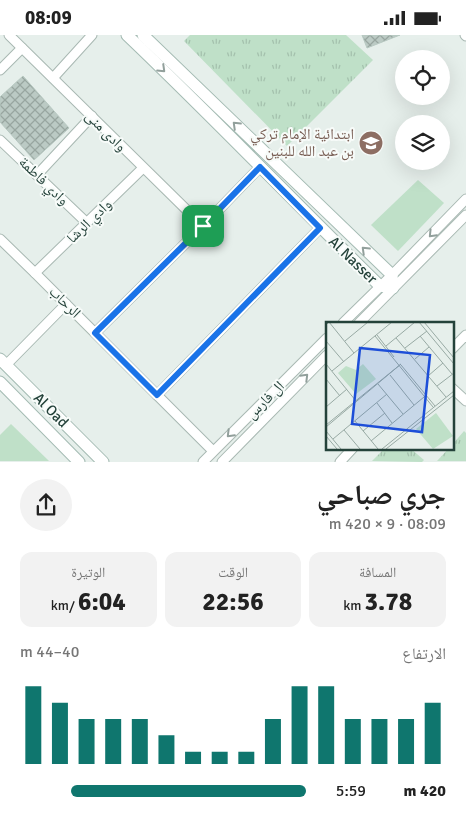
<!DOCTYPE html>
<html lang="ar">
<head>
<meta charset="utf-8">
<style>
  body { margin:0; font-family:Signika,"Noto Naskh Arabic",sans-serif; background:#f2f2f2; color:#222; direction:rtl; height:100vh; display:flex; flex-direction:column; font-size:19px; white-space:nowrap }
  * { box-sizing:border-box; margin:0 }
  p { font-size:16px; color:#767676 }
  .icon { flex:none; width:28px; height:28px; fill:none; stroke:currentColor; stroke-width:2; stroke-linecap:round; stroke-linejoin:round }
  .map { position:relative; height:427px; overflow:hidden; direction:ltr }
  .drawer { display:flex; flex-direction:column; background:#fff; flex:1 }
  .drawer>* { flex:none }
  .tools { position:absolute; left:395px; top:15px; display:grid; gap:10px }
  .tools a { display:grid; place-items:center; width:55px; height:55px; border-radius:50%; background:#fff; box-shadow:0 5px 20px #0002; font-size:25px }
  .pin { position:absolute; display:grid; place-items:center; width:42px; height:42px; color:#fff; margin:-21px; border-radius:10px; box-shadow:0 2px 8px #0006 }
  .round { display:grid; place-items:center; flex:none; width:52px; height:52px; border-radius:26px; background:#f2f2f2 }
  .overview { display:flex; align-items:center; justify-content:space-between; height:85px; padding:0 20px }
  h1 { font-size:28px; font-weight:700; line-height:38px }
  .stats { display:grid; grid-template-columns:repeat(3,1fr); gap:8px; height:85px; padding:5px 20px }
  .stats div { display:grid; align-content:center; border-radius:12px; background:#f2f2f2; text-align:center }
  .stats b { font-size:25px; font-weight:700 }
  .stats small { font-size:14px; font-weight:400 }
  .stats p { font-size:14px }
  .chart { height:140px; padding:10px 20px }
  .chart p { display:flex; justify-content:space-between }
  .chart svg { width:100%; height:90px; margin-top:5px; stroke:#0f766e; stroke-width:6 }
  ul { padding:0 20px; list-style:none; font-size:16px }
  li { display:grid; grid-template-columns:80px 60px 1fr; align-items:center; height:38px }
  li i { height:12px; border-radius:6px; background:#0f766e }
  .status { display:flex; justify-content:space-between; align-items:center; height:35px; padding:0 25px; background:#fff; direction:ltr }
  .status svg { height:14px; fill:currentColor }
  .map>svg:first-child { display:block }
  .grass { fill:url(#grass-tufts) }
  .garden { fill:#bfe0c8 }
  .building { fill:url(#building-cross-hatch); stroke:#b8c9c2 }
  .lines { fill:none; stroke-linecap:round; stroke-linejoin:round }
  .street-casing { stroke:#a8b8b2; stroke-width:11 }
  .secondary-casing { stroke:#a4bbb3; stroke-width:13 }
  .street { stroke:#fff; stroke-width:9 }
  .secondary { stroke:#fff; stroke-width:11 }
  .oneway { stroke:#92a09c }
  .route-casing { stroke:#fff; stroke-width:10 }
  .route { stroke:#1a73e8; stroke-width:6 }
  .labels { text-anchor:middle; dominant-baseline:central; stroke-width:4; stroke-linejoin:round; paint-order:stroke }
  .street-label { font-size:15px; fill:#24423a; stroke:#f7fbf9 }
  .education-label { font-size:15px; fill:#785e54; stroke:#f7fbf9; text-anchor:end }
  .inset-road { fill:none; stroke:#98aaa4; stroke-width:1 }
  .view { fill:#1d4ed8; fill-opacity:0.15; stroke:#1d4ed8; stroke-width:2.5 }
  .inset-edge { fill:none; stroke:#24423a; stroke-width:2.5 }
</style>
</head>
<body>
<div class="status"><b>08:09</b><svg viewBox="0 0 49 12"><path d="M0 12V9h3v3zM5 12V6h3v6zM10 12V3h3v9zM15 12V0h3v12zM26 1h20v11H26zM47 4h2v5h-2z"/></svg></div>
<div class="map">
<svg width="466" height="427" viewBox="0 0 466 427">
  <defs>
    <pattern id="grass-tufts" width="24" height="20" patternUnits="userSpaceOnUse" patternTransform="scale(1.25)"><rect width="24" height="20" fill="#bfe0c8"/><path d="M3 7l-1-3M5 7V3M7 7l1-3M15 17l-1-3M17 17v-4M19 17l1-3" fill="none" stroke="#a4c1ad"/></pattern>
    <pattern id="building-cross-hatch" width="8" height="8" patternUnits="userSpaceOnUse" patternTransform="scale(1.25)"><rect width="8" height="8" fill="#bbcac4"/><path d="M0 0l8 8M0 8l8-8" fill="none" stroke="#98a6a0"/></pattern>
  </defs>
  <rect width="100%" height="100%" fill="#e6efeb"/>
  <!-- grass -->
  <g class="grass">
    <path d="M 190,0 L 346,0 L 373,25 L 287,111 L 184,6 Z"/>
    <path d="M 464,396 L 466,398 L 466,426 L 437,426 L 449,413 L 452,413 L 452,410 Z"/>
    <path d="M 385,413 L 410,413 L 424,425 L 422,427 L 372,426 Z"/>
  </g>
  <!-- garden -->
  <g class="garden">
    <path d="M 418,145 L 444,168 L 398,216 L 371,190 Z"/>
    <path d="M 11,389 L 49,426 L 0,426 L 0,400 Z"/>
  </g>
  <!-- building -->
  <g class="building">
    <path d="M 362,0 L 400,0 L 367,13 Z"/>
    <path d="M 23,41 L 69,93 L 34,125 L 0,87 L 0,62 Z"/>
  </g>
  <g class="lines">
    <defs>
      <g id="street">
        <path d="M 9,0 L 203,191"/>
        <path d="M 465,0 L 466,1"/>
        <path d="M 0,35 L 22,13"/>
        <path d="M 53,43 L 92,0"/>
        <path d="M 0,105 L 87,188"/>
        <path d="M 37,140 L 92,81"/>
        <path d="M 0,204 L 35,238 L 213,416"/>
        <path d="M 35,238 L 143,133"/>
        <path d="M 343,288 L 392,240 L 466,164"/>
        <path d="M 359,288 L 466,180"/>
        <path d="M 95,298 L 203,191 L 260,132"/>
        <path d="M 452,314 L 466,300"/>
        <path d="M 6,330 L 66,269"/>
        <path d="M 452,353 L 466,366"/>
        <path d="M 157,360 L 320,193"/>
        <path d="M 203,427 L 327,303"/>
        <path d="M 222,427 L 327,320"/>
        <path d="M 340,427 L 353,413"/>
      </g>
      <g id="secondary">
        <path d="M 127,0 C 213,82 295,168 380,251 L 393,253 L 392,240 L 143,0"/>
        <path d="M 0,324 L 103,427"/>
        <path d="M 0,347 L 79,427"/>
      </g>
    </defs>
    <!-- street casing -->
    <use href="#street" class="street-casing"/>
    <!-- secondary casing -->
    <use href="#secondary" class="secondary-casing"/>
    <!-- street -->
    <use href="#street" class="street"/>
    <!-- secondary -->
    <use href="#secondary" class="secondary"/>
  </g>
  <!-- one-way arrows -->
  <defs><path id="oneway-chevron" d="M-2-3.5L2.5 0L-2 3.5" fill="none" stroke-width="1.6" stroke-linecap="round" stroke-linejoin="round" transform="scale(1.25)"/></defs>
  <g class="oneway">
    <use href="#oneway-chevron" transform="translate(162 34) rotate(44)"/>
    <use href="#oneway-chevron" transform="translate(236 90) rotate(-136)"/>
    <use href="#oneway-chevron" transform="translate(432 199) rotate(134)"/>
    <use href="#oneway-chevron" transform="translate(365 215) rotate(-136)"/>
    <use href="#oneway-chevron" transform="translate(305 342) rotate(-45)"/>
    <use href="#oneway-chevron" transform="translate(230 399) rotate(135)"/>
  </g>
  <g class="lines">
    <defs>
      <path id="route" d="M 260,132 L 320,193 L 157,360 L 95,298 L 203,191 Z"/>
    </defs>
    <!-- route casing -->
    <use href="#route" class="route-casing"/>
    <!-- route -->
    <use href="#route" class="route"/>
  </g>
  <!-- icons -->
  <defs>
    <symbol id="school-disc" viewBox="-11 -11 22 22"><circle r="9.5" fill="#8d6e63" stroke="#f7fbf9"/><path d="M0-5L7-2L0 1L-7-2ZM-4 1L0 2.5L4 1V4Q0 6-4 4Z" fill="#fff"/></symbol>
  </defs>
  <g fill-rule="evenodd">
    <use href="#school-disc" x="357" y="94" width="28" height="28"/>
  </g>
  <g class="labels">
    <!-- street labels -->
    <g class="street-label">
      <text transform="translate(106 96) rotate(45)">وادى منى</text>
      <text transform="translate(44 146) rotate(44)">وادي فاطمة</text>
      <text transform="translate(89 186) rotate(-44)">وادي الرشا</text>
      <text transform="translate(353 225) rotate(44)">Al Nasser</text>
      <text transform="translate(65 267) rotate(45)">الرحاب</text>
      <text transform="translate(265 365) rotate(-45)">ال فارس</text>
      <text transform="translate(51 375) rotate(45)">Al Oad</text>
    </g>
    <!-- education labels -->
    <g class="education-label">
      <text x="354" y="99">ابتدائية الإمام تركي<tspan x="354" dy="17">بن عبد الله للبنين</tspan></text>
    </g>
  </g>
  <!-- overview -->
  <g transform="translate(326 287)">
    <rect width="128" height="128" fill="#e6efeb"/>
    <path d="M 37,42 L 50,57 L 30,72 L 12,51 L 20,44 L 30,48 Z" fill="#bfe0c8"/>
    <path d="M 110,91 L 127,114 L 107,127 L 90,107 Z" fill="#bfe0c8"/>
    <path class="inset-road" d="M 93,0 L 128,42M 98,0 L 128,36M 0,3 L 3,0 L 28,31M 51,13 L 68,35M 49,14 L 107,85M 94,14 L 126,52M 70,16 L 120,75M 0,19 L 18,40M 19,19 L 42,0M 60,24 L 89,0M 79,26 L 101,9M 89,37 L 103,25M 0,42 L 30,79M 75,43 L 109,84M 6,49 L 66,0M 64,53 L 88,83M 102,54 L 117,41M 0,57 L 14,74M 52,62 L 77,92M 111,64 L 128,51M 51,81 L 66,101M 0,85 L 21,67M 29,99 L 52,127M 0,103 L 75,42M 0,105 L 75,42M 18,108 L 34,127M 0,109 L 15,127M 37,109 L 59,91M 0,114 L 11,127M 7,117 L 61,72M 45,119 L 98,75M 56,127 L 128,69M 60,127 L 128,73"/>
    <path class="view" d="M 34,26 L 104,33 L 96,110 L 26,102 Z"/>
    <rect width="128" height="128" class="inset-edge"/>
  </g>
</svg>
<div class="tools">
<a><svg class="icon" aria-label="locate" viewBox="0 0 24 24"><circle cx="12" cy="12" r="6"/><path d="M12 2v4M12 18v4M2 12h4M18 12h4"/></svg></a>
<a><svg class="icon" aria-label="layers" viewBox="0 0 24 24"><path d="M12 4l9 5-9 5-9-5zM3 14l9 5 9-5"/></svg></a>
</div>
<div class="pin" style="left:203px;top:191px;background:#1e9e55"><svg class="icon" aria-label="arrive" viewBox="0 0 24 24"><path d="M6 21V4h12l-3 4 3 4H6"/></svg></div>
</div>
<section class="drawer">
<div class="overview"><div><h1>جري صباحي</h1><p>08:09 · 9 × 420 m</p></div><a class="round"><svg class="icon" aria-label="share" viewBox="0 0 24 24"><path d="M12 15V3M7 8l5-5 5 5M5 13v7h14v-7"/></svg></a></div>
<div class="stats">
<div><p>المسافة</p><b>3.78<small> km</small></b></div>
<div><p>الوقت</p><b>22:56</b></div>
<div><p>الوتيرة</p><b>6:04<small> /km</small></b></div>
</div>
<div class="chart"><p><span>الارتفاع</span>40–44 m</p>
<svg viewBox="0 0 160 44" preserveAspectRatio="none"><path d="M5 44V6M15 44V14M25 44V22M35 44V22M45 44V22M55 44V30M65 44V38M75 44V38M85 44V38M95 44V22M105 44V6M115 44V6M125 44V22M135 44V22M145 44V22M155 44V14"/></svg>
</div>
<ul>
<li><b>420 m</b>5:59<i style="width:82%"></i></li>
</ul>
</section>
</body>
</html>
